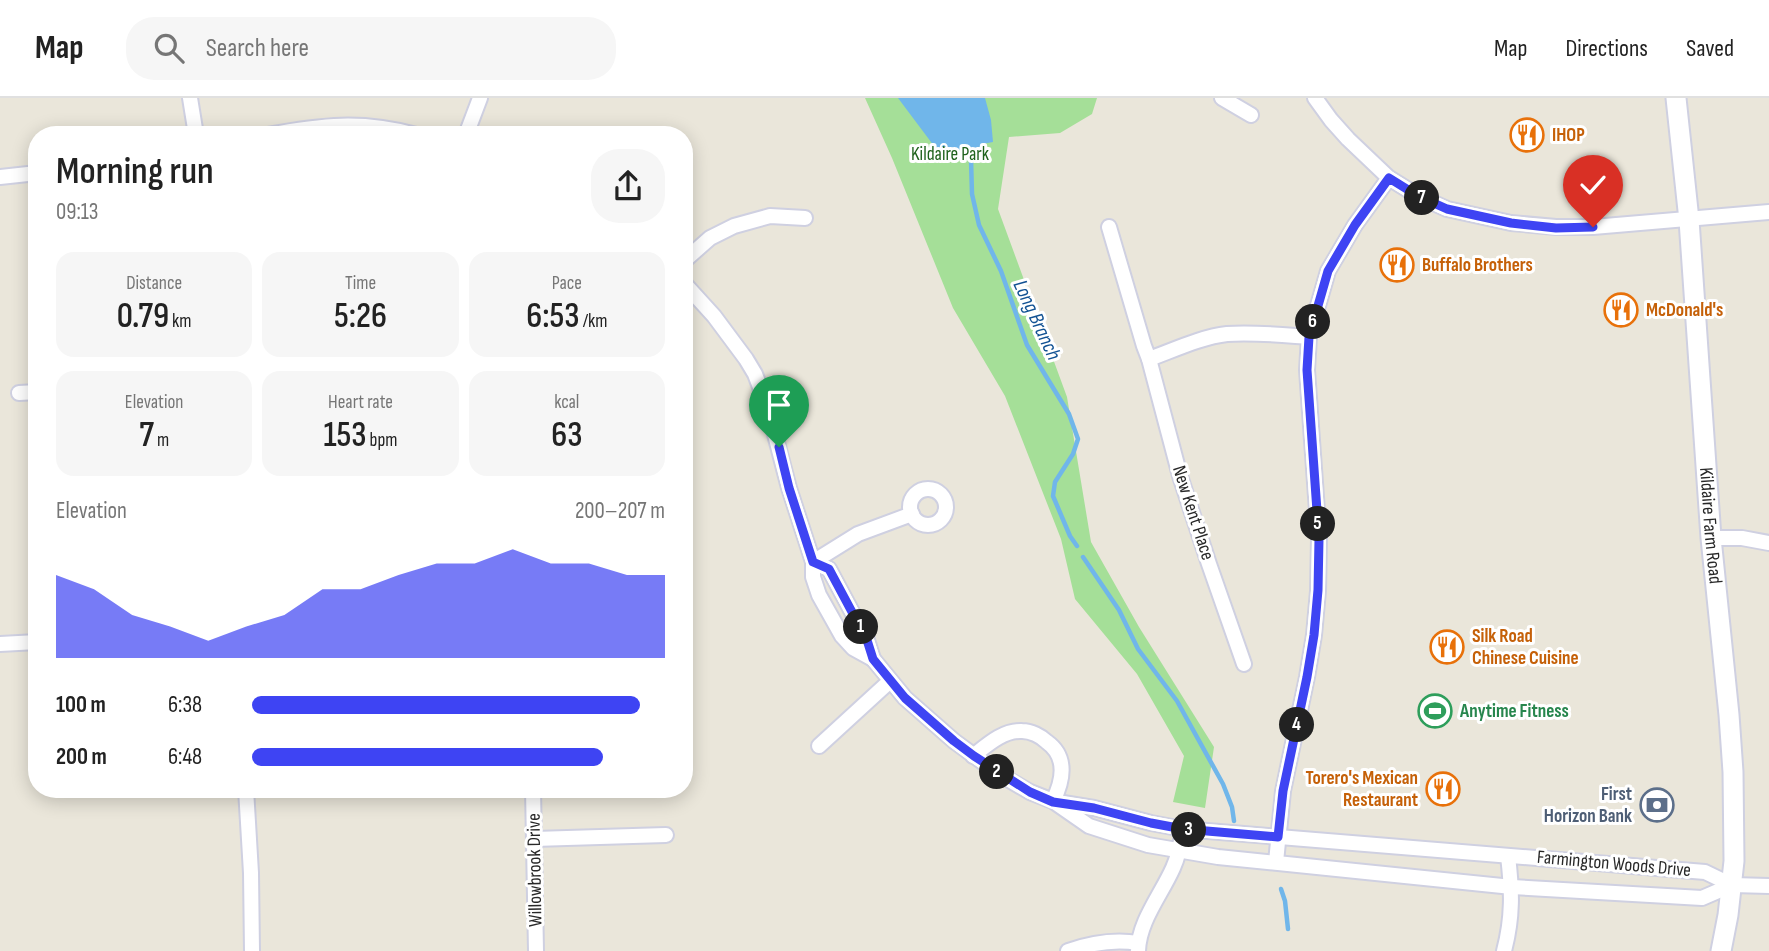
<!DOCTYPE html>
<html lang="en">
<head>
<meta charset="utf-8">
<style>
  body { margin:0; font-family:"Sofia Sans Condensed",sans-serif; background:#f6f6f6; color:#222; height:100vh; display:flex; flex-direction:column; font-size:26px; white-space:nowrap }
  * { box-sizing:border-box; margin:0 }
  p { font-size:23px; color:#767676 }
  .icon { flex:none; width:38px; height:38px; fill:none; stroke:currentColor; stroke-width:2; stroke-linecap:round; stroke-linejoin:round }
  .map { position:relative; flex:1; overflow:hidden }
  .drawer { position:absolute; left:28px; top:28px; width:665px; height:672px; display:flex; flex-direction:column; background:#fff; border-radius:28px; box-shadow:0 4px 18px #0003 }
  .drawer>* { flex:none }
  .pin { position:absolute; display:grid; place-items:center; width:60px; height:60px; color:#fff; margin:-72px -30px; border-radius:50% 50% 50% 0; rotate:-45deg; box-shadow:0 0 7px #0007 }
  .pin .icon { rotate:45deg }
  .km { position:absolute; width:35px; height:35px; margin:-18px; border-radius:50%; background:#222; color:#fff; font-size:19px; line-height:35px; text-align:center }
  .round { display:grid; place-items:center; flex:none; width:74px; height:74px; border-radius:28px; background:#f6f6f6 }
  .head { display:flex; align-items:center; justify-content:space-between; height:119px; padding:0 28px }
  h1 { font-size:38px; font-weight:600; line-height:52px }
  .stats { display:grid; grid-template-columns:repeat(3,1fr); gap:10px; height:119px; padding:7px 28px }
  .stats div { display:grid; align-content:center; border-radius:18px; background:#f6f6f6; text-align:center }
  .stats b { font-size:35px; font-weight:600 }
  .stats small { font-size:19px; font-weight:400 }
  .stats p { font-size:19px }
  .chart { height:196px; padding:14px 28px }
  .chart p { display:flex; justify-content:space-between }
  .chart svg { width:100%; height:126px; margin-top:7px; fill:#3e44f3; opacity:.7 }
  ul { padding:0 28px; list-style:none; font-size:23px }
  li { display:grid; grid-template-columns:112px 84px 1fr; align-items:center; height:52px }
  li i { height:18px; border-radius:9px; background:#3e44f3 }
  header { display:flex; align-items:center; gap:42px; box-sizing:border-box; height:98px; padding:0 35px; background:#fff; border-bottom:2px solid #e0e0e0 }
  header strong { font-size:33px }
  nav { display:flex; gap:38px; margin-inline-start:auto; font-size:24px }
  .search { width:490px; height:63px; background:#f6f6f6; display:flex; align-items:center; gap:18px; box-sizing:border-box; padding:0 24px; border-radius:28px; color:#767676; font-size:26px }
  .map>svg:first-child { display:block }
  .green { fill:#a5df98 }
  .water { fill:#70b6ea }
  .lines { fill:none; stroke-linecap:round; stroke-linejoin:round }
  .stream { stroke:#70b6ea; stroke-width:4.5 }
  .minor-casing { stroke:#cfd0e1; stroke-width:18 }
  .secondary-casing { stroke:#cfd0e1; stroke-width:23 }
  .minor { stroke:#fff; stroke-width:14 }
  .secondary { stroke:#fff; stroke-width:19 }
  .route-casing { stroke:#fff; stroke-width:14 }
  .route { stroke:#3e44f3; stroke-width:9 }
  .labels { text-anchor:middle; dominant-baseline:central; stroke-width:6; stroke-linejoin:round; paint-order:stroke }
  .food-label { font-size:19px; font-weight:bold; fill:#c56008; stroke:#fff; text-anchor:start }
  .park-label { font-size:19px; fill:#1f621c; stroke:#fff }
  .street-label { font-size:19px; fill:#282828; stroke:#fff }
  .leisure-label { font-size:19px; font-weight:bold; fill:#27864d; stroke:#fff; text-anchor:start }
  .service-label { font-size:19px; font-weight:bold; fill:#4e5e75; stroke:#fff; text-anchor:end }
  .water-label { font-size:21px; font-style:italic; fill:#125293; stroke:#fff }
</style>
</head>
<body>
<header>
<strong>Map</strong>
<div class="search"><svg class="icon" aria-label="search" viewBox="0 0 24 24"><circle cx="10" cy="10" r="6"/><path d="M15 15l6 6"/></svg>Search here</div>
<nav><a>Map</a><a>Directions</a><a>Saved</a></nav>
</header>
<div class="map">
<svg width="1769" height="853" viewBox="0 0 1769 853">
  <rect width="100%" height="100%" fill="#eae6da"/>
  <!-- green -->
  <path class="green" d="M 865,0 L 1097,0 L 1092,16 L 1060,35 L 1009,39 L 998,111 L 1067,299 L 1091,444 L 1139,529 L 1214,649 L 1205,710 L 1173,704 L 1184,658 L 1137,576 L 1075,501 L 1061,441 L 1005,298 L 953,210 L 892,60 Z"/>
  <!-- water -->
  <path class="water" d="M 898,0 L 985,0 L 991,22 L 993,44 L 982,46 L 971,59 L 958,61 L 940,56 Z"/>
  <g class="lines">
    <!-- stream -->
    <g class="stream">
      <path d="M 969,56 L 971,61 L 972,96 L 979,127 L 1001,173 L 1027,247 L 1069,316 L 1078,341 L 1073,356 L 1055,384 L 1053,398 L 1070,438 L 1077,448"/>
      <path d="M 1083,459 L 1119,512 L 1138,551 L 1177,603 L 1223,686 L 1232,709 L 1234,723"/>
      <path d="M 1281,791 L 1285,803 L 1288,831"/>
    </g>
    <defs>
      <g id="minor">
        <path d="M 190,0 L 196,37"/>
        <path d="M 1222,0 L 1251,17"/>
        <path d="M 1315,0 L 1331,22 L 1348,41 L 1389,80 L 1418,98 L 1447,111 L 1511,125 L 1556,129 L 1593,129 L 1769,114"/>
        <path d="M 267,37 C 321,27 362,22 416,37"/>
        <path d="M 466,37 L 480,0"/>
        <path d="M 0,79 L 37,75"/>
        <path d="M 1109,129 L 1144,248 L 1149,261 L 1180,378 L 1209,466 L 1244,566"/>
        <path d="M 684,163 L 710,140 L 734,128 L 770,118 L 805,120"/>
        <path d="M 684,185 L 714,218 L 746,261 L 755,276 L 768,310 L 789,390 L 813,464 L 813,479 L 819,497 L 842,538 L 853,550 L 873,561 L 867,542 L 829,471 L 813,464"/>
        <path d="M 1149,261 C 1174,252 1201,239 1227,236 C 1255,234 1282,237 1309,239"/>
        <path d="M 19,295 L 37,294"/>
        <circle cx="928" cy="409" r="18"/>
        <path d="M 1711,440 L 1742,440 L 1769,445"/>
        <path d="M 813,464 L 858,436 L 912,416"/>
        <path d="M 0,546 L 37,544"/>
        <path d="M 873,561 L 905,600 L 954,643 L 999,676 L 1030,694 L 1053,703 L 1089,728 L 1148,747 L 1218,759 L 1512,789 L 1702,800 L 1732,787"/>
        <path d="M 819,648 L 890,583"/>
        <path d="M 973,658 C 987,647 1003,632 1022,633 C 1031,633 1041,638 1047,644 C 1068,659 1063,683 1053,703"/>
        <path d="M 246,691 L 251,775 L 252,853"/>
        <path d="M 533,691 L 536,853"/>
        <path d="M 1057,704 L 1094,710 L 1151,725 L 1183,731 L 1705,774 L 1732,787 L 1769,788"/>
        <path d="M 534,741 L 666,737"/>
        <path d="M 1276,764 L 1283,693 L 1307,579 L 1314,537 L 1318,493 L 1319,441 L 1307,272 L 1309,239 L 1328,173 L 1355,127 L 1389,80"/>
        <path d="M 1068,853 C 1091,845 1114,841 1138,845"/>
        <path d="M 1138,853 C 1139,823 1161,797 1173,770 C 1179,757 1181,745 1183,731"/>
        <path d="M 1504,853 C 1513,819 1512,792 1508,758"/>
      </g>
      <g id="secondary">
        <path id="s1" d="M 1676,0 L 1689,122 L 1711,440 L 1729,617 L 1733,674 L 1734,763 L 1728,817 L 1721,853"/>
      </g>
    </defs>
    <!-- minor casing -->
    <use href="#minor" class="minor-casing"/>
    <!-- secondary casing -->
    <use href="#secondary" class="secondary-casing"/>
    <!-- minor -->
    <use href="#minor" class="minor"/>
    <!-- secondary -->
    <use href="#secondary" class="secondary"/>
  </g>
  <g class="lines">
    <defs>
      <path id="route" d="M 779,349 L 789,390 L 813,464 L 829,471 L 867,542 L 873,561 L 905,600 L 954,643 L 974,658 L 1030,694 L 1053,704 L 1094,710 L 1151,725 L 1183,731 L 1278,739 L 1283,693 L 1307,579 L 1314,537 L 1318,492 L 1319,441 L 1307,272 L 1309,239 L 1328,173 L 1355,127 L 1389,80 L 1418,98 L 1447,111 L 1511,125 L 1556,130 L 1593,129"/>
    </defs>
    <!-- route casing -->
    <use href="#route" class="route-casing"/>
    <!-- route -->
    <use href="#route" class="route"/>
  </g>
  <!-- icons -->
  <defs>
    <symbol id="restaurant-ring" viewBox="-11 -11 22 22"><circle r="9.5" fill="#fff" stroke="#e8710a" stroke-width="1.5"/><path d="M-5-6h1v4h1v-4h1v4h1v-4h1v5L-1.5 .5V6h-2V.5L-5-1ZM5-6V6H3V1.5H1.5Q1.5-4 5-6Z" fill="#e8710a"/></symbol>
    <symbol id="stadium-ring" viewBox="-11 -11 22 22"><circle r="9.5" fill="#fff" stroke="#2e9e5b" stroke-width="1.5"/><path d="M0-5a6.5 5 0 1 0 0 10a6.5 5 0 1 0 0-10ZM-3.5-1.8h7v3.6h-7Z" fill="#2e9e5b"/></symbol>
    <symbol id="bank-ring" viewBox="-11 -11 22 22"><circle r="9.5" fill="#fff" stroke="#5c6f8a" stroke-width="1.5"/><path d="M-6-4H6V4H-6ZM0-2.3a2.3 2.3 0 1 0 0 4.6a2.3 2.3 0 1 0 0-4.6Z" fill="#5c6f8a"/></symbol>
  </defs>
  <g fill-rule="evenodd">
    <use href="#restaurant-ring" x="1508" y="18" width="38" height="38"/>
    <use href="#restaurant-ring" x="1378" y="148" width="38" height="38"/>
    <use href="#restaurant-ring" x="1602" y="193" width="38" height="38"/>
    <use href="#restaurant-ring" x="1428" y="530" width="38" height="38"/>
    <use href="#stadium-ring" x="1416" y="594" width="38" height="38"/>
    <use href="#restaurant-ring" x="1424" y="672" width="38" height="38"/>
    <use href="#bank-ring" x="1638" y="688" width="38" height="38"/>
  </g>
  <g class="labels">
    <!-- food labels -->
    <g class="food-label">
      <text x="1552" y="37">IHOP</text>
      <text x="1422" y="167">Buffalo Brothers</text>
      <text x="1646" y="212">McDonald's</text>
      <text x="1472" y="538">Silk Road<tspan x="1472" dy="22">Chinese Cuisine</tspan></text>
      <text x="1418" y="680" text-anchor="end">Torero's Mexican<tspan x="1418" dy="22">Restaurant</tspan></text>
    </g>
    <!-- park labels -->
    <g class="park-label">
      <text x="950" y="56">Kildaire Park</text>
    </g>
    <!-- street labels -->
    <g class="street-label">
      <text transform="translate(1193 415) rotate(72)">New Kent Place</text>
      <text stroke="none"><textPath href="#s1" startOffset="429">Kildaire Farm Road</textPath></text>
      <text transform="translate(1614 766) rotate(5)">Farmington Woods Drive</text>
      <text transform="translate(535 772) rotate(-91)">Willowbrook Drive</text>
    </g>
    <!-- leisure labels -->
    <g class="leisure-label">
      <text x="1460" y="613">Anytime Fitness</text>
    </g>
    <!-- service labels -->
    <g class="service-label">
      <text x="1632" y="696">First<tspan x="1632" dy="22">Horizon Bank</tspan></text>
    </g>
    <!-- water labels -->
    <g class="water-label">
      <text transform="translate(1037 222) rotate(65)">Long Branch</text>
    </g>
  </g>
</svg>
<div class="pin" style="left:779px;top:349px;background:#1e9e55"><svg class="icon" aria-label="arrive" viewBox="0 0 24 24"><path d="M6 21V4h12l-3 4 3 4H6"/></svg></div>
<div class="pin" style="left:1593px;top:129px;background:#d93025"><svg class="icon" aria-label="check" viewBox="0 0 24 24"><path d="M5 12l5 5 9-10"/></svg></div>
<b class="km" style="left:861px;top:529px">1</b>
<b class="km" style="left:997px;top:674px">2</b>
<b class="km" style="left:1189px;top:732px">3</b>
<b class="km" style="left:1297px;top:627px">4</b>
<b class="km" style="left:1318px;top:426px">5</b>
<b class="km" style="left:1313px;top:224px">6</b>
<b class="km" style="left:1422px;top:100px">7</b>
<section class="drawer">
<div class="head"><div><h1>Morning run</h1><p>09:13</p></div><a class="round"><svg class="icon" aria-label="share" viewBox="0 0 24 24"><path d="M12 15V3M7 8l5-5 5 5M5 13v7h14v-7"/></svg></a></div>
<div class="stats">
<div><p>Distance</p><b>0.79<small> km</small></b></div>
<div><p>Time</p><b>5:26</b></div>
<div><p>Pace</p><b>6:53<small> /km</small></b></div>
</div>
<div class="stats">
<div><p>Elevation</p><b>7<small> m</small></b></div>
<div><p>Heart rate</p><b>153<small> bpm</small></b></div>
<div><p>kcal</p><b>63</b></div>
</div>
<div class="chart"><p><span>Elevation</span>200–207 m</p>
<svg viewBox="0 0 160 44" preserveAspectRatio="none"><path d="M0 44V15L10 20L20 29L30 33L40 38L50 33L60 29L70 20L80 20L90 15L100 11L110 11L120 6L130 11L140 11L150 15L160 15V44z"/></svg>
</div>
<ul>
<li><b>100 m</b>6:38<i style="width:94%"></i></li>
<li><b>200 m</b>6:48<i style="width:85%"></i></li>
</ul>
</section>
</div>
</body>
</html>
